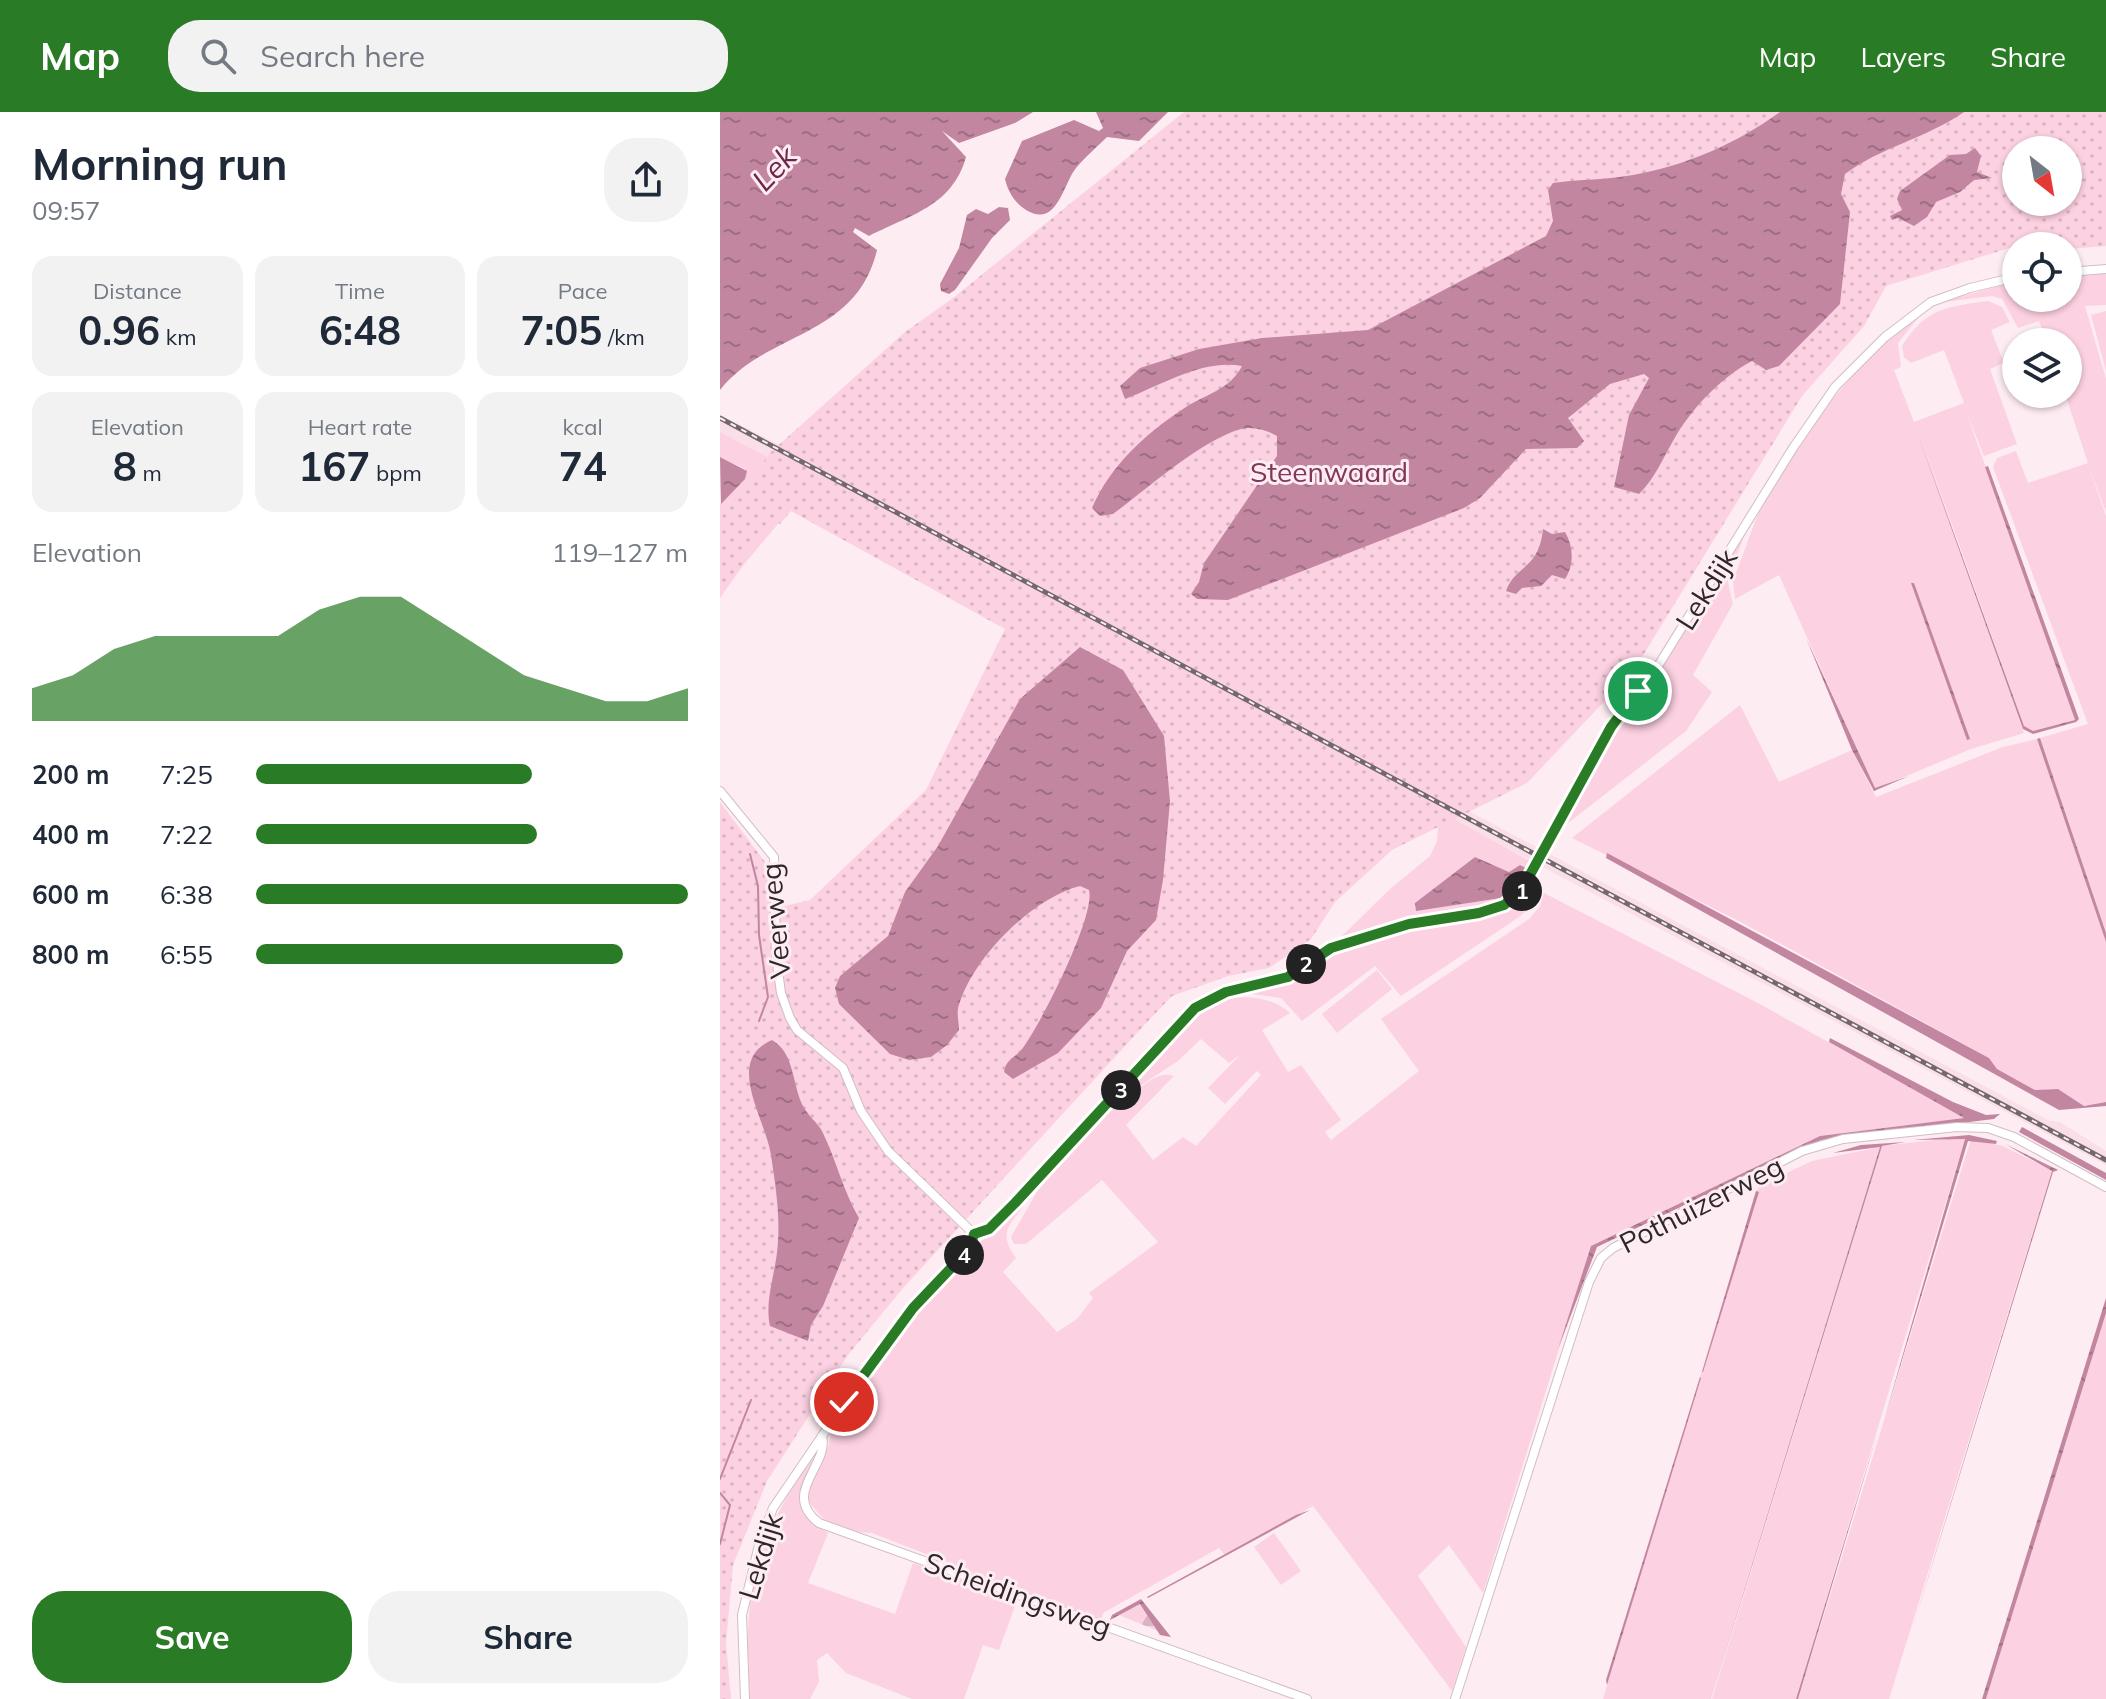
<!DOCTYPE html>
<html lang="en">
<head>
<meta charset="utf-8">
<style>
  body { margin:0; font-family:Mulish,sans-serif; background:#f2f2f3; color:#1f2937; height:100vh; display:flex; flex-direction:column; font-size:30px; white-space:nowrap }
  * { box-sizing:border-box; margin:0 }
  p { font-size:26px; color:#747a83 }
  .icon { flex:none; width:44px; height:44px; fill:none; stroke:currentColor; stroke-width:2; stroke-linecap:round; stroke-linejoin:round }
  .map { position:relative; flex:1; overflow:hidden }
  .side { display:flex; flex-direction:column; background:#fff; width:720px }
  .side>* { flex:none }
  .needle { width:52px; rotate:149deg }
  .tools { position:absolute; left:1282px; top:24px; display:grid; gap:16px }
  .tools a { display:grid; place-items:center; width:80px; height:80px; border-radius:50%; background:#fff; box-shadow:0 2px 6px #0004; font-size:40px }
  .pin { position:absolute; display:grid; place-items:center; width:68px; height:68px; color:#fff; margin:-34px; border:4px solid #fff; border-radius:50%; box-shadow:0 2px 8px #0007 }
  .km { position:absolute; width:40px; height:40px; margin:-20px; border-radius:50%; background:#222; color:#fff; font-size:22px; line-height:40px; text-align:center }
  .round { display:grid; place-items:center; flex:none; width:84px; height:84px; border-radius:32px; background:#f2f2f3 }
  .overview { display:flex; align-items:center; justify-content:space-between; height:136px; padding:0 32px }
  h1 { font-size:44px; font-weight:700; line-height:60px }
  .stats { display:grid; grid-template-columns:repeat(3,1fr); gap:12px; height:136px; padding:8px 32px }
  .stats div { display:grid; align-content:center; border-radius:20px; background:#f2f2f3; text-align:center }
  .stats b { font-size:40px; font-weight:700 }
  .stats small { font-size:22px; font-weight:400 }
  .stats p { font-size:22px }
  .chart { height:224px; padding:16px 32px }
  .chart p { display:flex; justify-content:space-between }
  .chart svg { width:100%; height:144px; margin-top:8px; fill:#2a7b25; opacity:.7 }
  .primary-button { display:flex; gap:16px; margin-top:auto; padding:16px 32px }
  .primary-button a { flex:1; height:92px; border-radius:32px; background:#2a7b25; color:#fff; font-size:32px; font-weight:700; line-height:92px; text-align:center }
  .primary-button a+a { background:#f2f2f3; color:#1f2937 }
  ul { padding:0 32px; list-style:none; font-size:26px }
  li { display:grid; grid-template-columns:128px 96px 1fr; align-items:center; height:60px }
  li i { height:20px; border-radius:10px; background:#2a7b25 }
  header { display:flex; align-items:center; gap:48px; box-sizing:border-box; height:112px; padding:0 40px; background:#2a7b25; color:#fff }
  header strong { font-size:38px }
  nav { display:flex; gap:44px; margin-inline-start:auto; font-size:28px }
  .search { width:560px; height:72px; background:#f2f2f3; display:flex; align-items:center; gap:20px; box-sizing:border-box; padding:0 28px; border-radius:32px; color:#747a83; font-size:30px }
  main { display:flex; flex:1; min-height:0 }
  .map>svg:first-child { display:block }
  .built { fill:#fadfe9 }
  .grass { fill:#fcd1e2; fill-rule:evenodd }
  .forest { fill:url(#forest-firs) }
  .park { fill:url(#park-dots); fill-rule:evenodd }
  .water { fill:url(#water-ripples) }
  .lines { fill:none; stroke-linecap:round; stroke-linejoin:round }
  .stream { stroke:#c286a0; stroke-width:2 }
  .minor-casing { stroke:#d0bec5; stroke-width:10 }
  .minor { stroke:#fff; stroke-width:8 }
  .rail-casing { stroke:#73696d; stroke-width:5 }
  .rail { stroke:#feecf3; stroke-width:2; stroke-dasharray:6; stroke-linecap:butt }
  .route-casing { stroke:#fff; stroke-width:16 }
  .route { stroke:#2a7b25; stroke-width:10 }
  .labels { text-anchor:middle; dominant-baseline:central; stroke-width:6; stroke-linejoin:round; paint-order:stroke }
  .park-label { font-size:28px; fill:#80375a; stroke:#feecf3 }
  .street-label { font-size:28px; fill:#2e272a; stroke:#feecf3 }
  .water-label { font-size:30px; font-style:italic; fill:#6d2549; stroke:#feecf3 }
</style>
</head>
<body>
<header>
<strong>Map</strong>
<div class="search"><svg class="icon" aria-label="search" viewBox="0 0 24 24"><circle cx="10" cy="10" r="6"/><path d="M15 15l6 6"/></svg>Search here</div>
<nav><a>Map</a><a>Layers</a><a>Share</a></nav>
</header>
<main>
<section class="side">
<div class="overview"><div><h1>Morning run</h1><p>09:57</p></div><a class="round"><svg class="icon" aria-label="share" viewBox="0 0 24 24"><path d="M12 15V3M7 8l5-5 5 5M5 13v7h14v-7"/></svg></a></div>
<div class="stats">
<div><p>Distance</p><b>0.96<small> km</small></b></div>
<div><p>Time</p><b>6:48</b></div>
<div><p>Pace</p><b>7:05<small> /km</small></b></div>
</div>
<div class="stats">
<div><p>Elevation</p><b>8<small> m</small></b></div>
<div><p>Heart rate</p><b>167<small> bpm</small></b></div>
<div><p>kcal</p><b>74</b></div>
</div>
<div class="chart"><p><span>Elevation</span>119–127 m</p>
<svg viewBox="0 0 160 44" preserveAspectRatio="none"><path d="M0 44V34L10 30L20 22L30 18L40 18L50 18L60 18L70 10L80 6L90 6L100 14L110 22L120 30L130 34L140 38L150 38L160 34V44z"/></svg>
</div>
<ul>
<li><b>200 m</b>7:25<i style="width:64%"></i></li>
<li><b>400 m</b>7:22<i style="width:65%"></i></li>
<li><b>600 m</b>6:38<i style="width:100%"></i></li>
<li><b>800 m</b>6:55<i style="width:85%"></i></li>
</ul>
<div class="primary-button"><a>Save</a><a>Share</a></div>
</section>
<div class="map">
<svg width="1386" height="1587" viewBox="0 0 1386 1587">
  <defs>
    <pattern id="forest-firs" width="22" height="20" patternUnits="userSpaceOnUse" patternTransform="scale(2)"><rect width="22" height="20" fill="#fcd1e2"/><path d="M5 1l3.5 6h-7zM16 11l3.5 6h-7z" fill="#d8b3c2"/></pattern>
    <pattern id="park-dots" width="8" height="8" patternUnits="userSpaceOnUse" patternTransform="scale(2)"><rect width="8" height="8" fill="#fcd1e2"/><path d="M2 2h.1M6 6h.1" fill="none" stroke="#d8b3c2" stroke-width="1.8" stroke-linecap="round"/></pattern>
    <pattern id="water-ripples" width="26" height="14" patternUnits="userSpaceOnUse" patternTransform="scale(2)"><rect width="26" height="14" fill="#c286a0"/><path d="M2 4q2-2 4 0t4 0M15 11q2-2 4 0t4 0" fill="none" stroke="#9e6e83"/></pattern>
  </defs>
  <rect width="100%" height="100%" fill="#feecf3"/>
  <!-- built -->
  <path class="built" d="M 0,303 L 110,358 L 1330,1009 L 1340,1010 L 1386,1039 L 1386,1053 L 0,320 Z"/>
  <!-- grass -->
  <g class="grass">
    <path d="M 1386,161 L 1386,193 L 1365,194 L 1386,267 L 1386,400 L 1368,352 L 1386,404 L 1386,821 L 1320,626 L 1368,612 L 1273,355 L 1277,346 L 1296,339 L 1308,371 L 1368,351 L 1345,282 L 1348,230 L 1327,230 L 1319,209 L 1298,216 L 1282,187 L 1272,184 L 1223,190 L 1296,169 L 1296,186 L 1348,186 L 1348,163 Z"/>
    <path d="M 1268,189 L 1282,195 L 1290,210 L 1271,218 L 1284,251 L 1270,257 L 1297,332 L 1264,344 L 1247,302 L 1355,608 L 1313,619 L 1304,614 L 1199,320 L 1304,621 L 1251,637 L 1155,677 L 1059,463 L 1015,487 L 1013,469 L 1039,399 L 1098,303 L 1166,226 L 1202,201 L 1178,231 L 1181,255 L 1174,258 L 1194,310 L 1244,291 L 1224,238 L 1191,251 L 1184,245 L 1182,234 C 1206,196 1226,195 1268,189 Z"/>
    <path d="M 1386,199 L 1386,259 L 1371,203 Z"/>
    <path d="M 0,320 L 94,369 L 0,481 L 0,392 L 25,367 L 25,357 L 0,345 Z"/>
    <path d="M 1026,418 L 1008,470 L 1013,492 L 973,563 L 992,580 L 966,619 L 843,715 L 894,617 L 941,555 Z"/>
    <path d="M 1020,593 L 1059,670 L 1132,638 L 1156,685 L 1283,635 L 1317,627 L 1386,830 L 1386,990 L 1364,994 L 1338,977 L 1315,978 L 1277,957 L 1269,946 L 1019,809 L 852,726 Z"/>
    <path d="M 714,696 L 815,752 L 791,786 L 771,795 L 688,809 L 620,826 L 669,778 L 710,744 L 717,729 L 719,702 ZM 755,745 L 789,760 L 800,753 L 807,757 L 793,777 L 695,791 Z"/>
    <path d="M 806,779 L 812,782 L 812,794 L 799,805 L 681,884 L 655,854 L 582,909 L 561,886 L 517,880 L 567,869 L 603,843 L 674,818 L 760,804 Z"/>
    <path d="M 824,781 L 1036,890 L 1245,1006 L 1100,1024 L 871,1134 L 763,1481 L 729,1433 L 698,1464 L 746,1535 L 732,1579 L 593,1394 L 505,1443 L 499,1436 L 383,1501 L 381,1510 L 152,1421 L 130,1420 L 105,1409 L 89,1390 L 89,1373 L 109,1332 L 111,1316 L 150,1254 L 228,1164 L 311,1078 C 303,1108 271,1112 296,1146 L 283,1160 L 337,1220 L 357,1207 L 373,1186 L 369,1181 L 438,1130 L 382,1068 L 306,1132 L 294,1132 L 291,1125 L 326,1064 L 389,998 C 410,991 431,956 454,964 L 406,1013 L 433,1048 L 463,1025 L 476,1034 L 541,963 L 537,959 L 505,992 L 488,976 L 521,942 L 509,951 L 481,927 L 458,949 L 400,987 C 409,969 465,907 483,895 C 506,881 550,881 570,901 L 542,918 L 568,960 L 581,953 L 621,1008 L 605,1020 L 611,1028 L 699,959 L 661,907 L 809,807 L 820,794 Z"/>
    <path d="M 657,858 L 672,877 L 617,921 L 602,902 Z"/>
    <path d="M 1232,1026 L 1245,1027 L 1076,1587 L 992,1587 L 1162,1034 Z"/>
    <path d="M 1251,1027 L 1283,1034 L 1332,1058 L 1169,1587 L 1078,1587 Z"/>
    <path d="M 1160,1035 L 991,1587 L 883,1587 L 1036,1079 L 1040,1074 L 1092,1049 Z"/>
    <path d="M 1386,1201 L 1386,1587 L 1266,1587 Z"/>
    <path d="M 99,1334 C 85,1367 68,1397 108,1421 L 88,1471 L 175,1502 L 193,1451 L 297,1488 L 279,1538 L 263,1533 L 244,1587 L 192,1587 L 126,1561 L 107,1541 L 97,1548 L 99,1570 L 90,1587 L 30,1587 C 22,1472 35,1429 99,1334 Z"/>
    <path d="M 554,1421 L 581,1459 L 561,1473 L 534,1435 Z"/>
  </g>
  <!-- forest -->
  <path class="forest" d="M 420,1492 L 438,1519 L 399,1503 Z"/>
  <!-- park -->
  <path class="park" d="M 464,0 L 1386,0 L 1386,134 L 1348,137 L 1348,134 L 1296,134 L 1166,174 L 1144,214 L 1082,284 L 914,558 L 807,671 L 672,738 L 615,790 L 591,827 L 549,856 L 508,864 L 452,884 L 428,909 L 183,1176 L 128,1243 L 47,1369 L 13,1453 L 6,1531 L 11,1587 L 0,1587 L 0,690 L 45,750 L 52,797 L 90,788 L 206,678 L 285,517 L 71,399 L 60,412 L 50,407 L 23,440 L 24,452 L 0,486 L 0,407 L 51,340 L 185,220 L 233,186 ZM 1296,38 L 1348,38 L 1348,90 L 1296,90 Z"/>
  <!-- water -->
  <g class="water">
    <path d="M 0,0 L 313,0 L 295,11 L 239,31 L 222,19 L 246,45 C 232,95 189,103 149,124 L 135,116 L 133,120 L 157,138 C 136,226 47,219 0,278 Z"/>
    <path d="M 376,0 L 448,0 L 419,29 L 387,25 C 377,35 365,45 356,56 C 343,72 337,117 306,98 C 295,91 288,80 285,67 L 302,29 L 354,8 L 379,19 L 383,16 Z"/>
    <path d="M 1060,0 L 1244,0 C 1207,26 1161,35 1125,62 L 1121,82 L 1130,100 L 1120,192 L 1059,254 L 1046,258 L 1032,249 C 1001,265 970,298 953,329 C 942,348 935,366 919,382 L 894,375 L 909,303 L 929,266 L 924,262 L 890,272 L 848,306 L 864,329 L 857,336 L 806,337 L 760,386 L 744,396 L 508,488 L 477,487 L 471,482 L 479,470 L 484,451 L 557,344 L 557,324 C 547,318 533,314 521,317 C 481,328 427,377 393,402 L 380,404 L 372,396 C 391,353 424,323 463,297 C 485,282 510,278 522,254 C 482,247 442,273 405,287 L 400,274 L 420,256 L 479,237 L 542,226 L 648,218 L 826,124 L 833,109 L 828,78 L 833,71 C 860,67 887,68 913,63 C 967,53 1016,32 1060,0 Z"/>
    <path d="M 1255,36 L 1261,44 L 1257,60 L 1272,66 L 1254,68 L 1240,80 L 1216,90 L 1207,105 L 1194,114 L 1178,106 L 1172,108 L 1170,104 L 1182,98 L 1177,87 L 1180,79 L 1230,43 L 1246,42 Z"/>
    <path d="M 279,95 L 288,96 L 290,108 L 272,126 L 235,178 L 229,182 L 221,179 L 220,172 L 239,136 L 247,103 L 256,97 L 268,102 Z"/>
    <path d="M 1197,320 L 1304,614 L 1313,619 L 1355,608 L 1265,355 L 1268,354 L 1359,607 L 1356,610 L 1313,622 L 1303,617 Z"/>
    <path d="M 0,345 L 27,359 L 25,367 L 1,392 Z"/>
    <path d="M 823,417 L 832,422 L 845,420 C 854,435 854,454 845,467 L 832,463 L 821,474 L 802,476 L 796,482 L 786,479 C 795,453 819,458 823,417 Z"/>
    <path d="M 1191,471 L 1194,471 L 1250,627 L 1247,628 Z"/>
    <path d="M 1086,526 L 1155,676 L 1189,664 L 1154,679 L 1132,638 Z"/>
    <path d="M 360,535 L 403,558 L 444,624 L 450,689 L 443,768 L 436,808 L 407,839 L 381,896 L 338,941 L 293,967 L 284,960 C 286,947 295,946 302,937 C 320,914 376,803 369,778 L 360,774 C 312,786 253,846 239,893 C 236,900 239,910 239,918 L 227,933 L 211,945 L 189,948 L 170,942 L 119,892 L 115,876 L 120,864 L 168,824 L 185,780 L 218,734 L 300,587 Z"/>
    <path d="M 1320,626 L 1386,821 L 1386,830 L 1317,627 Z"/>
    <path d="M 887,741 L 1269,946 L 1277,957 L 1315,978 L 1338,977 L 1364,994 L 1386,990 L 1386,994 L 1339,998 L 886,746 Z"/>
    <path d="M 755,745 L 789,760 L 800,753 L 808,757 L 794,777 L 781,786 L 696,799 L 695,791 Z"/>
    <path d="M 1110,926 L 1233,990 L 1266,1003 L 1280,1002 L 1274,1007 L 1101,1028 L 877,1135 L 838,1237 L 871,1134 L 1100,1024 L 1244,1006 L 1109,930 Z"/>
    <path d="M 52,928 C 75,941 72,973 83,994 C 88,1004 97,1010 102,1019 C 116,1047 123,1079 139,1106 L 103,1194 L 91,1213 L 88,1229 L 50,1214 C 44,1187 57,1158 58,1129 C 60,1100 55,1071 51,1043 C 45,1005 4,949 52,928 Z"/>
    <path d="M 1302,1015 L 1386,1061 L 1386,1068 L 1299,1020 Z"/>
    <path d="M 1249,1023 L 1277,1029 L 1276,1032 L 1248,1029 L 1164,1308 L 1245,1027 L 1193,1028 Z"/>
    <path d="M 1185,1030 L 1162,1034 L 991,1587 L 1160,1035 L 1113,1041 L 1141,1033 Z"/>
    <path d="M 1285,1032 L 1338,1058 L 1333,1060 L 1189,1528 L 1332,1059 Z"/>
    <path d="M 1036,1079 L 1039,1080 L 983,1260 L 982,1260 Z"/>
    <path d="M 1386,1186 L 1386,1201 L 1266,1587 L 1262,1587 Z"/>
    <path d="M 980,1265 L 981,1266 L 887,1573 L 886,1568 Z"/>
    <path d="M 1159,1316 L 1078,1587 L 1076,1587 Z"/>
    <path d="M 590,1398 L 428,1486 L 427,1485 L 576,1403 Z"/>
    <path d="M 421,1487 L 451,1525 L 440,1523 L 420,1492 L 390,1508 L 392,1503 Z"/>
  </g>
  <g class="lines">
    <!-- stream -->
    <g class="stream">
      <path d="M 30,742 L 38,774 L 39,823 L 48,885 L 39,909"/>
      <path d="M 0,1367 L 31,1288"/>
      <path d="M 0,1381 L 10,1393 L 0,1432"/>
    </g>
    <defs>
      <g id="minor">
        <path d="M 1348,160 L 1386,157"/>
        <path d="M 0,679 L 54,745 L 56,844 L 61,881 L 70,906 L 77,918 L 123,956 L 141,999 L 168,1039 L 254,1122"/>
        <path d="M 254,1122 L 275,1112 L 390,991 L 467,904 L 485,890 L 506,880 L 568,865 L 611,836 L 689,812 L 759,801 L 784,793 L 800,781 L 891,615 L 938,554 L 1073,336 L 1115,275 L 1165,225 L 1211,190 L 1250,176 L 1296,165"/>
        <path d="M 102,1324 C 110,1353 60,1381 99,1411 L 587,1587"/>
        <path d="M 25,1587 L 22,1503 L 39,1433 L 53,1396 L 164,1233 L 250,1136 L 254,1122"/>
        <path d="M 735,1587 L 869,1170 L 881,1146 L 893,1136 L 1082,1039 L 1123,1027 L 1237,1015 L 1268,1016 L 1294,1025 L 1386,1075"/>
      </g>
    </defs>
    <!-- minor casing -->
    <use href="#minor" class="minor-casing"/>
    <!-- minor -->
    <use href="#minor" class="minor"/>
    <defs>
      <path id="rail" d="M 0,306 L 1386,1048"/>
    </defs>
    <!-- rail casing -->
    <use href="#rail" class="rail-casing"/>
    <!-- rail -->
    <use href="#rail" class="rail"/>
  </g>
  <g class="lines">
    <defs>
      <path id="route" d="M 124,1290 L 193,1196 L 250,1136 L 254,1122 L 269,1117 L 295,1091 L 475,896 L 506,880 L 568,865 L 611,836 L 689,812 L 759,801 L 784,793 L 800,781 L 891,615 L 918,579"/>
    </defs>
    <!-- route casing -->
    <use href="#route" class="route-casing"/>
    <!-- route -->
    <use href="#route" class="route"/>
  </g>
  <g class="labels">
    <!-- park labels -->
    <g class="park-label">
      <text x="609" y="359">Steenwaard</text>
    </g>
    <!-- street labels -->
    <g class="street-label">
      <text transform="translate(986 477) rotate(-58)">Lekdijk</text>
      <text transform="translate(55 809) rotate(-95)">Veerweg</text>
      <text transform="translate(981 1092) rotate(-27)">Pothuizerweg</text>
      <text transform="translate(40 1444) rotate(-73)">Lekdijk</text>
      <text transform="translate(298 1482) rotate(20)">Scheidingsweg</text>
    </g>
    <!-- water labels -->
    <g class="water-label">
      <text transform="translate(54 56) rotate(-46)">Lek</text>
    </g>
  </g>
</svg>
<div class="tools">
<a><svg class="needle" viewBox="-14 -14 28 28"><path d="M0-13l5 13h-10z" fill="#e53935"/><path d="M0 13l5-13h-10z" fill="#747a83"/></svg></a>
<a><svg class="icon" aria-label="locate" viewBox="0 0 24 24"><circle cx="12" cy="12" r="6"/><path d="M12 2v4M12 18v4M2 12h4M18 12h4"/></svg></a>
<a><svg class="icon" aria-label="layers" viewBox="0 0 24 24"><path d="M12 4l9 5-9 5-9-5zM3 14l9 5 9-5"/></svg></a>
</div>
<div class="pin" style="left:918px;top:579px;background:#1e9e55"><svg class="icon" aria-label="arrive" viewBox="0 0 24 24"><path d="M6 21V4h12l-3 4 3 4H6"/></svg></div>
<div class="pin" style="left:124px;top:1290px;background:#d93025"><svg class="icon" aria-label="check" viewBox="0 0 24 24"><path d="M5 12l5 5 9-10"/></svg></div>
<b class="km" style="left:802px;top:779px">1</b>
<b class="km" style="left:586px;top:852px">2</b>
<b class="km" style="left:401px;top:978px">3</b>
<b class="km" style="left:244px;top:1143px">4</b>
</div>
</main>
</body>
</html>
